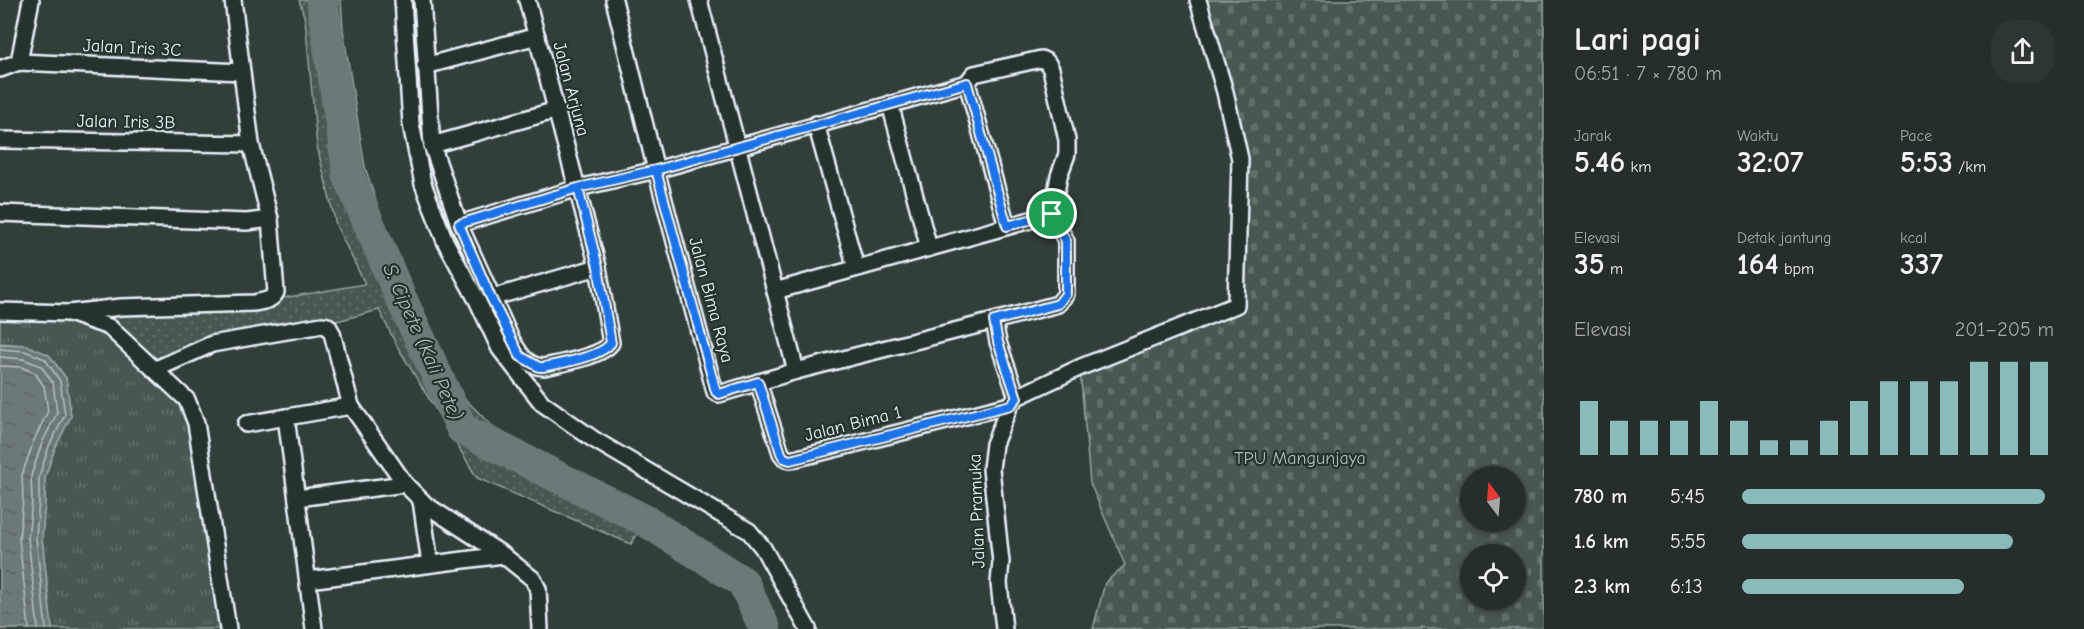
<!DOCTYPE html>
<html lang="id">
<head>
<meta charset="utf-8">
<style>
  body { margin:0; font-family:"Comic Neue",sans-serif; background:#2e3633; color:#f1f3f6; height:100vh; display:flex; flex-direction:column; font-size:22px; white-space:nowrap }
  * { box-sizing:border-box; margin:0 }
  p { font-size:20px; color:#a4a8a9 }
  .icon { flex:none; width:33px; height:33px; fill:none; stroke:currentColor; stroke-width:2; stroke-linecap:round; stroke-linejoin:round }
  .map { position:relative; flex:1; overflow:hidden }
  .side { display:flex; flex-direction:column; background:#262e2b; width:540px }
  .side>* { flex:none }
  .needle { width:39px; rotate:344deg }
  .buttons { position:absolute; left:1460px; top:466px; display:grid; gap:12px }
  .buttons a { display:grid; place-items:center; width:66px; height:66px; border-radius:50%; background:#262e2b; box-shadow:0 3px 9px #0003,0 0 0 2px #424a47; font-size:30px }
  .pin { position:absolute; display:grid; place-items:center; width:51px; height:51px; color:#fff; margin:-26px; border:3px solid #fff; border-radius:50%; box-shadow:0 2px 6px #0007 }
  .round { display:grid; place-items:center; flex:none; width:63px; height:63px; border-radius:24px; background:#2e3633 }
  .headline { display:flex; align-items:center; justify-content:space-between; height:102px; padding:0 30px }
  h1 { font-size:33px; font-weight:800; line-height:45px }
  .metrics { display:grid; grid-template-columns:repeat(3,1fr); gap:9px; height:102px; padding:6px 30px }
  .metrics div { display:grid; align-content:center }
  .metrics b { font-size:30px; font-weight:800 }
  .metrics small { font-size:16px; font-weight:400 }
  .metrics p { font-size:16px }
  .chart { height:168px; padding:12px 30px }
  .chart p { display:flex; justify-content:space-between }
  .chart svg { width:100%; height:108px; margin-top:6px; stroke:#8bbbb9; stroke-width:6 }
  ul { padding:0 30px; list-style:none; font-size:20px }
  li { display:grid; grid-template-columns:96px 72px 1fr; align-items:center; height:45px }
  li i { height:15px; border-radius:8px; background:#8bbbb9 }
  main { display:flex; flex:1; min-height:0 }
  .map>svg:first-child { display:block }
  .grass { fill:url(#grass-dots); stroke:#98a4a4; stroke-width:1.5 }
  .cemetery { fill:url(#cemetery-stones); stroke:#98a4a4; stroke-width:1.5; fill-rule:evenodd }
  .park { fill:url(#park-tufts); stroke:#98a4a4; stroke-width:1.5 }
  .water { fill:url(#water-ripples); stroke:#9ea9ab; stroke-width:1.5 }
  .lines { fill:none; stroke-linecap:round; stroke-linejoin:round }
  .shore { stroke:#b7c1c5; stroke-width:1.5 }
  .river { stroke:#6d7978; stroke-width:32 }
  .minor-casing { stroke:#e8f1f8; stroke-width:20 }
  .minor { stroke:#26332d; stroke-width:15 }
  .route-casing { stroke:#fff; stroke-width:12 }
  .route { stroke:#1a73e8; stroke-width:8 }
  .labels { text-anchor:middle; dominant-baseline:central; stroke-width:4.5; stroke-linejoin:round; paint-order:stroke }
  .street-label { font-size:18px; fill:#e8f1f8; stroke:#26332d }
  .park-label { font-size:18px; fill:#b0bbbe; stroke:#26332d }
  .water-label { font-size:20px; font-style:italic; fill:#b1bbbe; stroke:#26332d }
</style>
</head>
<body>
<main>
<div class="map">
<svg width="1544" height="629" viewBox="0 0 1544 629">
  <defs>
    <pattern id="grass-dots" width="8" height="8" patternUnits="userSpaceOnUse" patternTransform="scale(1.5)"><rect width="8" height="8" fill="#495651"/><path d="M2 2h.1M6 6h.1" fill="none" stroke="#636f6b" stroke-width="1.8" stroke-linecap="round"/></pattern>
    <pattern id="cemetery-stones" width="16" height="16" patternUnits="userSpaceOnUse" patternTransform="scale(1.5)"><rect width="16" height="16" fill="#495651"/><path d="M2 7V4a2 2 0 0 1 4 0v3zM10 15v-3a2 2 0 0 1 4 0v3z" fill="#636f6b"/></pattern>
    <pattern id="park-tufts" width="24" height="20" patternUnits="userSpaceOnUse" patternTransform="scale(1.5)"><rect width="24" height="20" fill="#495651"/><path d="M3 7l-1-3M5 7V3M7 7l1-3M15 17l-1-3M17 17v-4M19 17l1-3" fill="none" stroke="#636f6b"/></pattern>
    <pattern id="water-ripples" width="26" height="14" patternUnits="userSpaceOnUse" patternTransform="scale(1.5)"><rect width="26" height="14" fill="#6d7978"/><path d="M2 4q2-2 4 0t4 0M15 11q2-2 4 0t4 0" fill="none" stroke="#5b6363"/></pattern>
  </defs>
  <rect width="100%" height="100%" fill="#323e39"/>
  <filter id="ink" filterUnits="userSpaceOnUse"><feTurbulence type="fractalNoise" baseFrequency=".0167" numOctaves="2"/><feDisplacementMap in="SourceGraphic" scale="12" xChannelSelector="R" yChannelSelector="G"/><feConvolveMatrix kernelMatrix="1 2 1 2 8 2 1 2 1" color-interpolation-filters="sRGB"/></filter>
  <g filter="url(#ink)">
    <!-- grass -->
    <path class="grass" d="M 299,0 L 341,0 L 343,29 L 365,167 L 392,251 L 431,340 L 462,396 L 497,431 L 654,508 L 631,544 L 477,478 L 397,346 L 379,310 L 322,325 L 212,344 L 156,369 L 69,313 L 254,303 L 365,284 L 336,225 L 317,146 L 305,19 Z"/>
    <!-- cemetery -->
    <path class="cemetery" d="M 1198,0 L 1544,0 L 1544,629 L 1093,629 L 1105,583 L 1125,565 L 1090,483 L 1080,369 L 1238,299 L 1240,159 ZM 1470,477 L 1515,477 L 1515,522 L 1470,522 ZM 1470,555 L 1515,555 L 1515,600 L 1470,600 Z"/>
    <!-- park -->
    <path class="park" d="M 0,311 L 69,313 L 109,327 L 187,400 L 228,629 L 52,629 L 42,538 L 45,501 L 45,477 L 55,448 L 71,416 L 66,378 L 49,355 L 26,345 L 0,343 Z"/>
    <!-- water -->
    <path class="water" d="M 0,344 L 26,345 L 49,355 L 66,378 L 71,416 L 55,448 L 45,477 L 45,501 L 42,538 L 52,629 L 0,629 Z"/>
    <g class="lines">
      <!-- shore -->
      <g class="shore">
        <path d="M 0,349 L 25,351 L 45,359 L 60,381 L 65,415 L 49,446 L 39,477 L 39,501 L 36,538 L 46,629"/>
        <path d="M 0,357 L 23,359 L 41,366 L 53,383 L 57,413 L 42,443 L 31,476 L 32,501 L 28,538 L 38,629"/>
        <path d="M 0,366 L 21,367 L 35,373 L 44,386 L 48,411 L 34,440 L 22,475 L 23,501 L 19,539 L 29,629"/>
      </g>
      <!-- river -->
      <path class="river" d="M 322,0 L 349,177 L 399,294 L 462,429 L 644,520 L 743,582 L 765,629"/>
      <defs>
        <g id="minor">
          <path d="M 403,0 L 411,124 L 423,184 L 445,241 L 478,302 L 500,349 L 542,403 L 593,439 L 749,531 L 763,548 L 808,629"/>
          <path d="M 422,0 L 432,145 L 459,224 L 511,339 C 519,353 527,367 544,367 C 561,363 601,357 611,343 L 598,267 L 527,0"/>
          <path d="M 614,0 L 656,170 L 715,392 L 719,394 L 796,371 L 994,321 L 998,342 L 1017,397"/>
          <path d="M 699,0 L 796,371"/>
          <path d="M 19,62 L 31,0"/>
          <path d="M 425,66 L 537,36"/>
          <path d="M 0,69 L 19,62 L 242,72"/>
          <path d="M 967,83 L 1007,226"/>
          <path d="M 890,104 L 929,248"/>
          <path d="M 816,124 L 856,268"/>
          <path d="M 0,140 L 251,144"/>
          <path d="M 432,145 L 557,110"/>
          <path d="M 0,213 L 247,222 L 270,219"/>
          <path d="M 459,224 L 578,188 L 656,170 L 967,83 L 974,74 L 1041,59 L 1047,62 L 1051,69 L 1067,140 L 1067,154 L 1059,176 L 1052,214 L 1066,241 L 1066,294 L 1058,304 L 994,321"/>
          <path d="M 775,291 L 1052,214"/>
          <path d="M 491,298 L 598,267"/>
          <path d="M 0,311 L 69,313 L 109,327 L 187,400 L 196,423 L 228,629"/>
          <path d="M 69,313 L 121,307 L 254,303 C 263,301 272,301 276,292 L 270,219 L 251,144 L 233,0"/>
          <path d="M 156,369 L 212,344 L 322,325 L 328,326 L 332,333 L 351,406"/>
          <path d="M 758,382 L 781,453 L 784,457 L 790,460 L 1010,405"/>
          <path d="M 286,417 L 314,629"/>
          <path d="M 246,424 L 351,406 L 405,484 L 426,505 L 503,555 L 533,579 L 538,589 L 540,629"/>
          <path d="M 297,498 L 405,484"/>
          <path d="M 421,500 L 430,564"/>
          <path d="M 308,580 L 503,555"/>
          <path d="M 1004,629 L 999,583 L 1001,562 L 991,469 L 994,444 L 1010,405 L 1017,397 L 1081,367 L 1236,305 L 1240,159 L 1225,92 L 1198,0"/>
        </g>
      </defs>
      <!-- minor casing -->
      <use href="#minor" class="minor-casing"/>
      <!-- minor -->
      <use href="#minor" class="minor"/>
    </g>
  </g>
  <g class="lines" filter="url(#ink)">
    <defs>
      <path id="route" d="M 1052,214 L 1007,226 L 967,83 L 656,170 L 578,188 L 459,224 L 491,298 L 520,356 L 539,367 L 544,367 C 562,363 601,357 611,343 L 598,267 L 578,188 L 656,170 L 716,392 L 719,394 L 758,382 L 781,453 L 784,458 L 790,460 L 1011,405 L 1017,398 L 998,342 L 994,321 L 1058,304 L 1066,294 L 1066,241 L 1052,214"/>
    </defs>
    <!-- route casing -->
    <use href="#route" class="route-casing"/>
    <!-- route -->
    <use href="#route" class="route"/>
  </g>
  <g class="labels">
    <!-- street labels -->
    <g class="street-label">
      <text transform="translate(132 48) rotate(3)">Jalan Iris 3C</text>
      <text transform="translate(571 89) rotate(75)">Jalan Arjuna</text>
      <text transform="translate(126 122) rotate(1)">Jalan Iris 3B</text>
      <text transform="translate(711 300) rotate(75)">Jalan Bima Raya</text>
      <text transform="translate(853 424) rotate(-14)">Jalan Bima 1</text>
      <text transform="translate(977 511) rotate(-92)">Jalan Pramuka</text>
    </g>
    <!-- park labels -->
    <g class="park-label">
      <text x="1300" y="458">TPU Mangunjaya</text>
    </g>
    <!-- water labels -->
    <g class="water-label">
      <text transform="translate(423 342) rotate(66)">S. Cipete (Kali Pete)</text>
    </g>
  </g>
</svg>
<div class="buttons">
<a><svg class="needle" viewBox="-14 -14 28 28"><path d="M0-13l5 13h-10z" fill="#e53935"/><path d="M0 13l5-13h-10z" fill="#a4a8a9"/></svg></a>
<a><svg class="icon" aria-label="locate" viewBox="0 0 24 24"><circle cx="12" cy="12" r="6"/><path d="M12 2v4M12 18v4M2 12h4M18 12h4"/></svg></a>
</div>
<div class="pin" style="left:1052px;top:214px;background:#1e9e55"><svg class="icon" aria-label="arrive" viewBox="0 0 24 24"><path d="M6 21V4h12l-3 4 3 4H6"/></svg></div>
</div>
<section class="side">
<div class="headline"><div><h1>Lari pagi</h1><p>06:51 · 7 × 780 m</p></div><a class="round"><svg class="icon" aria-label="share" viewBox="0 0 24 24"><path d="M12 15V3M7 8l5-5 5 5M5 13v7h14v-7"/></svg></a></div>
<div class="metrics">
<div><p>Jarak</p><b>5.46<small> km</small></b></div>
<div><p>Waktu</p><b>32:07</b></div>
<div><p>Pace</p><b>5:53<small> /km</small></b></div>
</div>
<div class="metrics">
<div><p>Elevasi</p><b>35<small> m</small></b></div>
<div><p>Detak jantung</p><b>164<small> bpm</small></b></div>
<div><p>kcal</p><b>337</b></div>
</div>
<div class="chart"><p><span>Elevasi</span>201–205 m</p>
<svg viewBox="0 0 160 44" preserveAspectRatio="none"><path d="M5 44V22M15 44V30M25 44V30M35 44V30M45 44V22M55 44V30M65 44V38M75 44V38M85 44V30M95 44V22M105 44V14M115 44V14M125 44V14M135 44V6M145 44V6M155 44V6"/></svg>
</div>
<ul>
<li><b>780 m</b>5:45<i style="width:97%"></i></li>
<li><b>1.6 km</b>5:55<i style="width:87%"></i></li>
<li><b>2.3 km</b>6:13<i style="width:71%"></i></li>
</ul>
</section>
</main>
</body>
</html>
